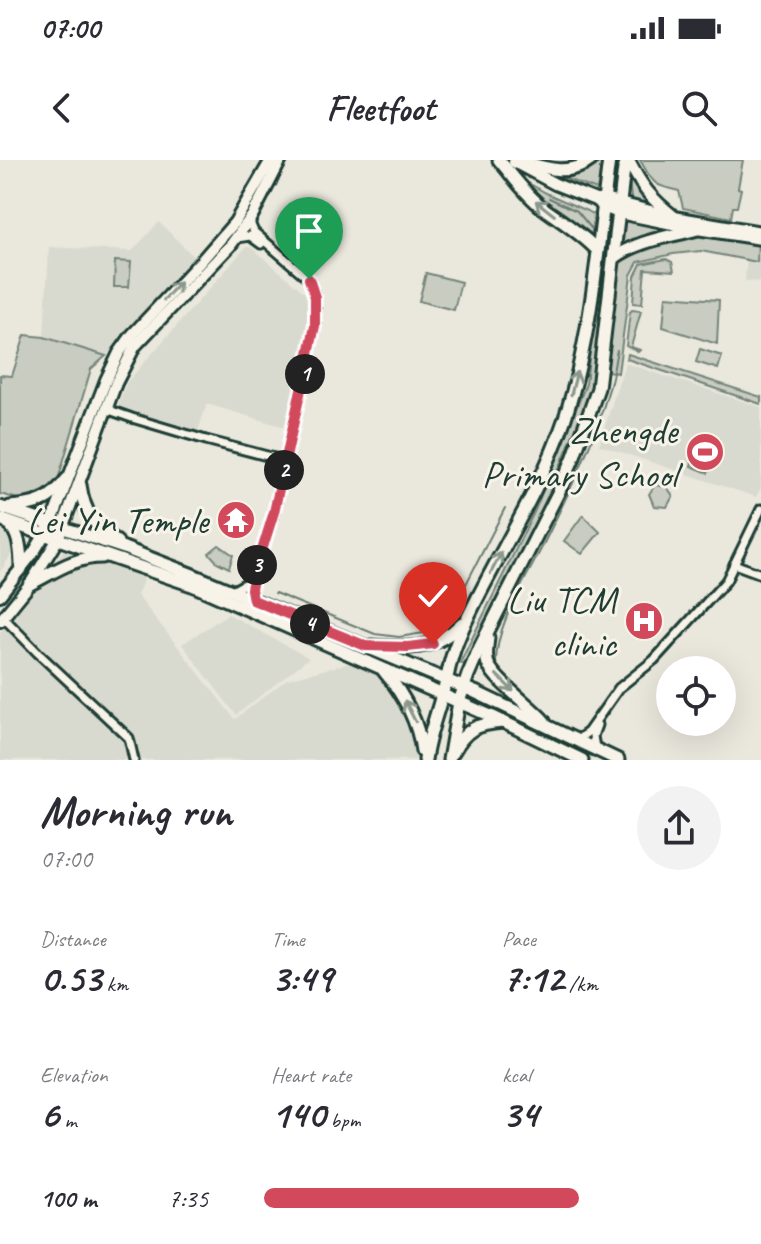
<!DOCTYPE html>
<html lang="en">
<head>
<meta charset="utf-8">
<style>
  body { margin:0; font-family:Caveat,sans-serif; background:#f2f2f3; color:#2b2b33; height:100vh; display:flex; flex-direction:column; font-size:30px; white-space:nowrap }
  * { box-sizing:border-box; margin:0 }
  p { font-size:26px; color:#7c7c81 }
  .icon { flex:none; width:44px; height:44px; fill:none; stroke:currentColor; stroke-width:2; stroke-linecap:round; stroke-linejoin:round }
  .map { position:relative; height:600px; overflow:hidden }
  .sheet { display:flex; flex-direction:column; background:#fff; flex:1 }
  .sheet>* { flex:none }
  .fabs { position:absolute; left:656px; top:496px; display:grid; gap:16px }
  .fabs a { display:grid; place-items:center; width:80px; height:80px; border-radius:50%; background:#fff; box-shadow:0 8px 32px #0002; font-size:40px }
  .pin { position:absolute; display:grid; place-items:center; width:68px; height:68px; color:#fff; margin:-82px -34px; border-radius:50% 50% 50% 0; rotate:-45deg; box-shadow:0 0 8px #0007 }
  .pin .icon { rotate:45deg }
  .km { position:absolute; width:40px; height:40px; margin:-20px; border-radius:50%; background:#222; color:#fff; font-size:22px; line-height:40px; text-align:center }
  .round { display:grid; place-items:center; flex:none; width:84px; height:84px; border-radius:42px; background:#f2f2f3 }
  .summary { display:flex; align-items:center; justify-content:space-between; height:136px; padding:0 40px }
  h1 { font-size:44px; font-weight:700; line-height:60px }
  .figures { display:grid; grid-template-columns:repeat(3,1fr); gap:12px; height:136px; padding:8px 40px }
  .figures div { display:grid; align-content:center }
  .figures b { font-size:40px; font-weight:700 }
  .figures small { font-size:22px; font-weight:400 }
  .figures p { font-size:22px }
  ul { padding:0 40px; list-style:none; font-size:26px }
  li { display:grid; grid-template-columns:128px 96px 1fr; align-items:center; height:60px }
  li i { height:20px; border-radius:10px; background:#d1495b }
  .status { display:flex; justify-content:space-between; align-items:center; height:56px; padding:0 40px; background:#fff; direction:ltr }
  .status svg { height:22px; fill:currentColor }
  header { display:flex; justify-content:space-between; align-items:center; height:104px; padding:0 40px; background:#fff; font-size:36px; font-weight:700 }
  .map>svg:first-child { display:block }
  .built { fill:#d9dacf }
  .green { fill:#c8ccc1; stroke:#74847a; stroke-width:2 }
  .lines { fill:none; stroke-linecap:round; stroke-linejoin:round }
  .stream { stroke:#6a7c72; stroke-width:2 }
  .minor-casing { stroke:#1f3d34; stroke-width:13 }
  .secondary-casing { stroke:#1f3d34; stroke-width:16 }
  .primary-casing { stroke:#1f3d34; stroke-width:17 }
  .minor { stroke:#f7f3e8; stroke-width:7 }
  .secondary { stroke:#f7f3e8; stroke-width:10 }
  .primary { stroke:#f7f3e8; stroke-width:11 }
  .oneway { stroke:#8b988e }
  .route-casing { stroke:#fff; stroke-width:16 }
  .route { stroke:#d1495b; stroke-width:10 }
  .labels { text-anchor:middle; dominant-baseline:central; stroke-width:6; stroke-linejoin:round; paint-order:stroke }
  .poi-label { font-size:38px; fill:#1f3d34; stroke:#f7f3e8; text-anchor:end }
</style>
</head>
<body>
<div class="status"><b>07:00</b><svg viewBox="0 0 49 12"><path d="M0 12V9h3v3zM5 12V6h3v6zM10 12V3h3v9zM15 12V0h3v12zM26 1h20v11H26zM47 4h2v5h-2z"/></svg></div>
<header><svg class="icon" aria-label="back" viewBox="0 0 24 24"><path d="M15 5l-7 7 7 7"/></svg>Fleetfoot<svg class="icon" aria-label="search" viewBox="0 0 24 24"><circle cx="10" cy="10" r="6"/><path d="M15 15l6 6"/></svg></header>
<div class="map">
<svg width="761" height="600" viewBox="0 0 761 600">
  <rect width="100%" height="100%" fill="#eae8dd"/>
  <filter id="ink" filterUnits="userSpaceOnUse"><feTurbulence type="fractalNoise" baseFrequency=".0125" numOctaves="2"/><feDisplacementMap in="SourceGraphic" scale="16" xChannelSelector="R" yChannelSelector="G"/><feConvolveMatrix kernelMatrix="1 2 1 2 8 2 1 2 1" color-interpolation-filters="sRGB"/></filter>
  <g filter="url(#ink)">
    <!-- built -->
    <g class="built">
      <path d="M 159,62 L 195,98 L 106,196 L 44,177 L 49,87 L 132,91 Z"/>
      <path d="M 246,87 L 251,87 L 305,133 L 309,149 L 288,268 L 207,244 L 198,271 L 117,247 L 127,222 Z"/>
      <path d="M 747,96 L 761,97 L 761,122 L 745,121 Z"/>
      <path d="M 625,203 L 761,247 L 761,328 L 756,337 L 599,285 Z"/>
      <path d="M 0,370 L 23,377 L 0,412 Z"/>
      <path d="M 66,387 L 146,414 L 137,435 L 235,559 L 287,519 L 354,502 L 380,515 L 394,532 L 413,571 L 415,600 L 0,600 L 0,472 L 21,448 Z"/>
      <path d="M 228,454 L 309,498 L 236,555 L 182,484 Z"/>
    </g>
    <!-- green -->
    <g class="green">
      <path d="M 593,0 L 602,0 L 597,30 L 528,5 L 550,10 Z"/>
      <path d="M 640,0 L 743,0 L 738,28 L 741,29 L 737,47 L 733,47 L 731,58 L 683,48 L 679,31 C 652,25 654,24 640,0 Z"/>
      <path d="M 628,9 C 637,26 645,40 661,51 L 631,39 Z"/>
      <path d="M 516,16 L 548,34 L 594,54 L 591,78 L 543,43 Z"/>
      <path d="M 621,60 L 758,80 L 757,102 L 701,91 L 673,94 L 638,102 L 631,115 L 618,213 L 603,210 Z"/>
      <path d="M 603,82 L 609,83 L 593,226 L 541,353 L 465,505 L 460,503 L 535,350 L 586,224 Z"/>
      <path d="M 666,99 L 672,102 L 674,111 L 645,109 L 642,144 L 633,143 L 635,116 L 641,104 Z"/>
      <path d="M 115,101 L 131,102 L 129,127 L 114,127 Z"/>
      <path d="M 426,113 L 461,122 L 454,150 L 419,141 Z"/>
      <path d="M 666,136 L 719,140 L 717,184 L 663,167 Z"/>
      <path d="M 632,150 L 641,151 L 631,187 L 640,190 L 638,192 L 626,186 L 630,152 Z"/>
      <path d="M 25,175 L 44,177 L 106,196 L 91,209 L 56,326 L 22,340 L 0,334 L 0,215 L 12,216 Z"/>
      <path d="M 700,189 L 722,196 L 718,209 L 696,202 Z"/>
      <path d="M 628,194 L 761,237 L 761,244 L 627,199 Z"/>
      <path d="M 702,274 L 719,279 L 708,313 L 691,306 Z"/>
      <path d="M 655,325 L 667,327 L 673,336 L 667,347 L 654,346 L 649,334 Z"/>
      <path d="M 583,355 L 600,372 L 582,394 L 564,381 Z"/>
      <path d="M 219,385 L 233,395 L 229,408 L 217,402 L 209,393 Z"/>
    </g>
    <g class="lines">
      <!-- stream -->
      <g class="stream">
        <path d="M 549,38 L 577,51 L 591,68"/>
        <path d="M 275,433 L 375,474 L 399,477 L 436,471 L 460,436 L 505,348"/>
        <path d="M 496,503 C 496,463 526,420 543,385 C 567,336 593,285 608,232 C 613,219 614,204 617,190"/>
      </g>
      <defs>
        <g id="minor">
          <path d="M 251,58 L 251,65 L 254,72 L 309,119 C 317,134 316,149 315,166 L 274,352 L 251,425 L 253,440"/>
          <path d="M 237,78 L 250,76 L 261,84"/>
          <path d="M 108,244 L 112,251 L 132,258 L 206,280 L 286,301"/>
          <path d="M 734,404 L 761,414"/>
          <path d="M 232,431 L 246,423 L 250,414"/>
          <path d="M 3,457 L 38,493 L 129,578 L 134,600"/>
          <path d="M 577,580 L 588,572 L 619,528 L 654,500 L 726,421 L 761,349"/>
          <path d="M 595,588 L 593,576 L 597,565"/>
        </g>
        <g id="secondary">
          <path d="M 514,2 L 555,24 L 598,41 L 603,47 L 619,53 L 697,69 L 761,79"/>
          <path d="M 599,40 L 604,39 L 674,57 L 761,72"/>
          <path d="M 0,435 L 34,392 L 51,364 L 106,220 L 119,193 L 132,175 L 202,100 L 235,62 L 271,0"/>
          <path d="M 0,461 L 30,424 L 58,379 L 116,223 L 135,186 L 230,86 L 252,56 L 281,0"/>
        </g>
        <g id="primary">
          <path d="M 499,0 C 513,16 525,34 542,47 C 561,61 581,73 597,90"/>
          <path d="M 517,0 C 542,7 568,18 591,0"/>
          <path d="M 628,0 C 642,27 650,38 674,57"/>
          <path d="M 614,98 C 638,80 669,77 697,69"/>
          <path d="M 80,325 C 84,353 94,366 117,382"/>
          <path d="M 0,347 L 124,388 L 193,415 L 475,532 L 618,600"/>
          <path d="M 10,347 C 37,345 50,341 67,319"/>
          <path d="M 0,359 L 192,425 L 493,557 L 582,600"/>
          <path d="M 7,362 C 20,373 21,392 21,409"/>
          <path d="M 30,424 C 54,412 74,397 102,397"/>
          <path d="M 488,478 C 487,486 485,496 488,504 C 496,522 530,545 544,561"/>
          <path d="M 371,486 C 408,488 434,492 462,463"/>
          <path d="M 384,511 C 404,535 418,560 422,591"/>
          <path d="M 453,592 C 466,569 476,564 503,562"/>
          <path d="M 425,600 C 428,577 436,557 442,535 C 446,524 448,512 451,500 C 455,485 462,469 469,455 C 501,389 542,327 565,258 C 592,175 598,86 609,0"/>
          <path d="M 449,600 L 459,542 L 468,515 L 480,487 L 559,331 L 573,299 L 598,228 L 625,0"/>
        </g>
      </defs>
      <!-- minor casing -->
      <use href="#minor" class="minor-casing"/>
      <!-- secondary casing -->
      <use href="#secondary" class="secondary-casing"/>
      <!-- primary casing -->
      <use href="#primary" class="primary-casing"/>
      <!-- minor -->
      <use href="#minor" class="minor"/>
      <!-- secondary -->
      <use href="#secondary" class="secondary"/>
      <!-- primary -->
      <use href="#primary" class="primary"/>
    </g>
    <!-- one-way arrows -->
    <defs><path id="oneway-shaft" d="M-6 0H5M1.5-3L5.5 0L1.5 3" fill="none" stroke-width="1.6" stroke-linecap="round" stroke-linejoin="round" transform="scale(2)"/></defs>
    <g class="oneway">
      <use href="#oneway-shaft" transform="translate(545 48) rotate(-142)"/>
      <use href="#oneway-shaft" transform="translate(172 131) rotate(-47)"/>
      <use href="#oneway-shaft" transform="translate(574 223) rotate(-76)"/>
      <use href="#oneway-shaft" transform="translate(496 403) rotate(-62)"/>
      <use href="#oneway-shaft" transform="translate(505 523) rotate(45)"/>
      <use href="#oneway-shaft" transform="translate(410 551) rotate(-117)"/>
    </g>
  </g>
  <g class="lines" filter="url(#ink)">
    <defs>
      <path id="route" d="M 309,119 L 315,137 L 315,166 L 274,352 L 253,419 L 251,429 L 253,440 L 366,486 L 408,487 L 433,484"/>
    </defs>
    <!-- route casing -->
    <use href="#route" class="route-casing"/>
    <!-- route -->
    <use href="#route" class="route"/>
  </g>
  <!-- icons -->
  <defs>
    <symbol id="stadium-disc" viewBox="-11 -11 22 22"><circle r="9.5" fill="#d1495b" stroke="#f7f3e8"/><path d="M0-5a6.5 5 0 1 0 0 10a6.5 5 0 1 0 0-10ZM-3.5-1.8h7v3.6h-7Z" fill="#fff"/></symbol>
    <symbol id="temple-disc" viewBox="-11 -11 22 22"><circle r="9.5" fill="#d1495b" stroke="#f7f3e8"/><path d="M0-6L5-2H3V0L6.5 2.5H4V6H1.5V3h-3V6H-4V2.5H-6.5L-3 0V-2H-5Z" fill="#fff"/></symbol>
    <symbol id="hospital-disc" viewBox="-11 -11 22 22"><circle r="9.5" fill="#d1495b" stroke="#f7f3e8"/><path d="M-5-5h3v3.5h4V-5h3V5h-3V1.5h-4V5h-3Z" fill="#fff"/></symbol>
  </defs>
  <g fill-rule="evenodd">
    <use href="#stadium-disc" x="683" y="270" width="44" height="44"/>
    <use href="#temple-disc" x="214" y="338" width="44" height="44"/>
    <use href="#hospital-disc" x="622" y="439" width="44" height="44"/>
  </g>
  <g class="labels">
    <!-- poi labels -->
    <g class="poi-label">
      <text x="677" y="270">Zhengde<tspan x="677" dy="44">Primary School</tspan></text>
      <text x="208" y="360">Lei Yin Temple</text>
      <text x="616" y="439">Liu TCM<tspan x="616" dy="44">clinic</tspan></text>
    </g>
  </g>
</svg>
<div class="fabs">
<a><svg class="icon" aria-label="locate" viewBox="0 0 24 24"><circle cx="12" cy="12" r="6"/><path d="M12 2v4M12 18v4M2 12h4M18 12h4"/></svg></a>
</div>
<div class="pin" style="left:309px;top:119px;background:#1e9e55"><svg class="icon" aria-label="arrive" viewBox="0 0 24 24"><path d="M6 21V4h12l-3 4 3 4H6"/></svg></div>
<div class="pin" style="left:433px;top:484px;background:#d93025"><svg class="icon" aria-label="check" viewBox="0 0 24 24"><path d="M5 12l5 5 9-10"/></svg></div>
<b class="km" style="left:305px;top:214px">1</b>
<b class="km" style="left:284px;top:310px">2</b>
<b class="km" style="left:257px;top:405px">3</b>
<b class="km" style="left:310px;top:464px">4</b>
</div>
<section class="sheet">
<div class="summary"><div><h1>Morning run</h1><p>07:00</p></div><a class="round"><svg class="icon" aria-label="share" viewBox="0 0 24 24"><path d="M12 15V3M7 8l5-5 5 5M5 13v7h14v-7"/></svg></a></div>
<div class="figures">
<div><p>Distance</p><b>0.53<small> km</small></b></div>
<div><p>Time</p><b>3:49</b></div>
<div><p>Pace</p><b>7:12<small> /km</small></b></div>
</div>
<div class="figures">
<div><p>Elevation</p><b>6<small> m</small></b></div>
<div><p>Heart rate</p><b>140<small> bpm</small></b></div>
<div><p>kcal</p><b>34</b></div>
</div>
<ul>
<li><b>100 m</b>7:35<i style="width:69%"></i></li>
</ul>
</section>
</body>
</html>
